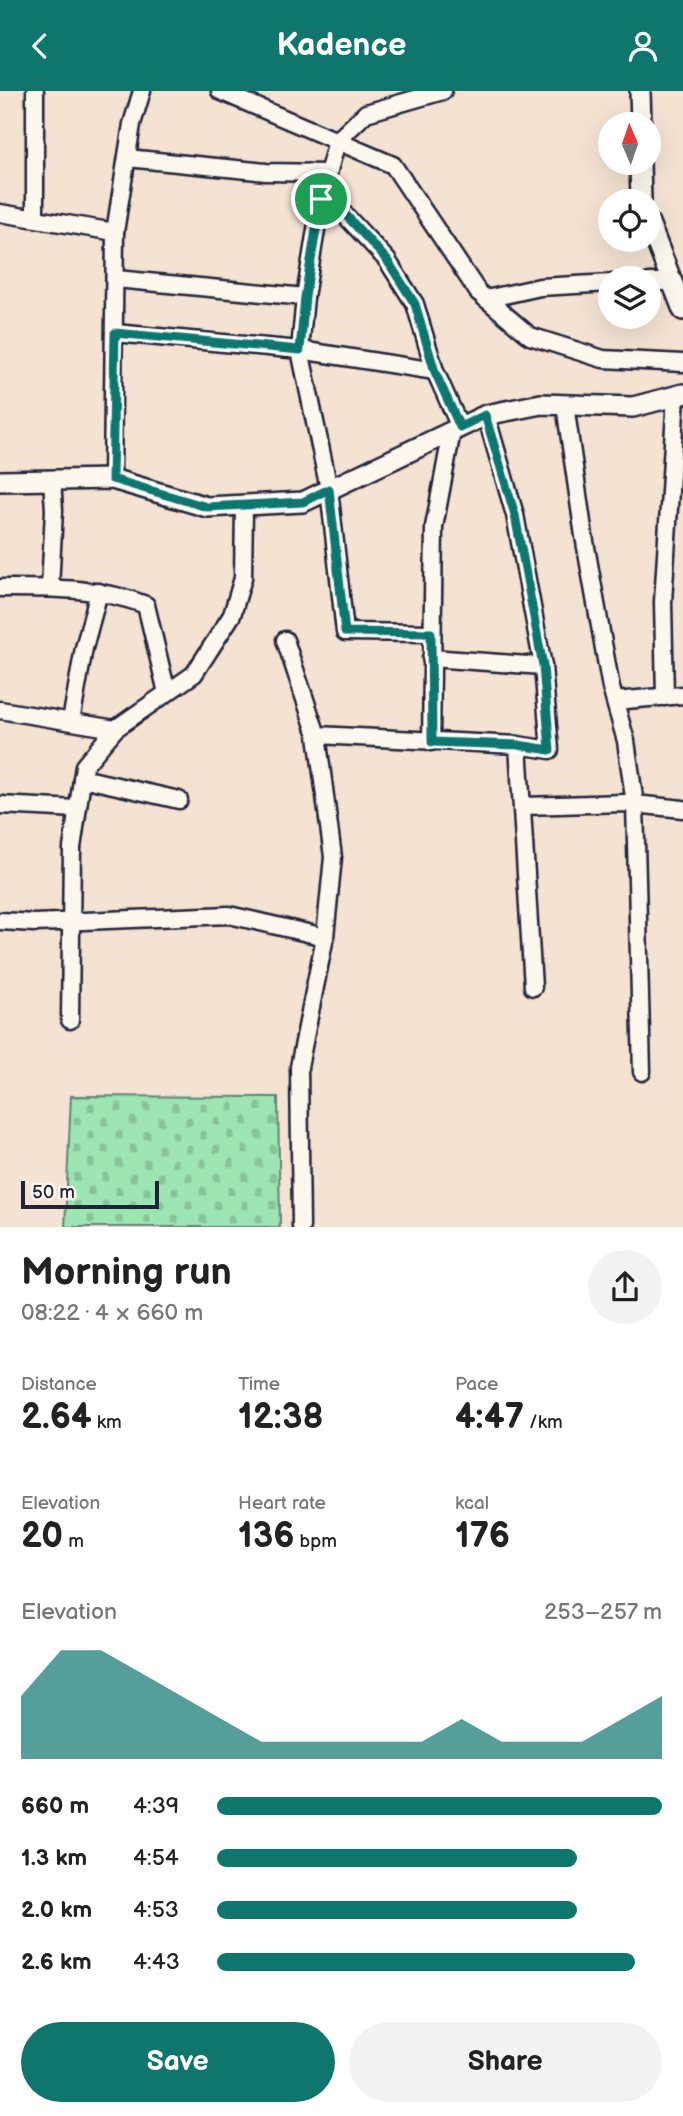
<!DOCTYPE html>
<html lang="en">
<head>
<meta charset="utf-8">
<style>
  body { margin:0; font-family:"Balsamiq Sans",sans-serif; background:#f2f2f2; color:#222; height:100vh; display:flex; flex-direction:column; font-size:26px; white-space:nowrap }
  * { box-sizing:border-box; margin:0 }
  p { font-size:23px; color:#767676 }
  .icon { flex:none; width:38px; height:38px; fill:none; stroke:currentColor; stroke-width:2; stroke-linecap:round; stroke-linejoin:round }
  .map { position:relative; height:1136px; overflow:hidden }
  .details { display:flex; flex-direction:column; background:#fff; flex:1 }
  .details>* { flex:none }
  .needle { width:46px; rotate:358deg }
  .fabs { position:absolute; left:598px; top:21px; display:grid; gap:14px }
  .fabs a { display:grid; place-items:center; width:63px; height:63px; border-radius:50%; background:#fff; box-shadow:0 7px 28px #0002; font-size:35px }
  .scale { position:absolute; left:21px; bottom:18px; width:138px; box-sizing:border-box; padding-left:7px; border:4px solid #22223b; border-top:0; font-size:19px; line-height:24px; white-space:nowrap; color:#22223b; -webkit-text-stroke:5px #fbf7ec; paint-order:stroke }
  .pin { position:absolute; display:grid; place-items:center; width:60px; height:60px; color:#fff; margin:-30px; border:4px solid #fff; border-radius:50%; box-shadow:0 2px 7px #0007 }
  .round { display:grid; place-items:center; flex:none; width:74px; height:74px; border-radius:37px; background:#f2f2f2 }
  .summary { display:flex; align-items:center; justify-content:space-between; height:119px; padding:0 21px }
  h1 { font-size:38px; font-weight:700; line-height:52px }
  .stats { display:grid; grid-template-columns:repeat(3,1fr); gap:10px; height:119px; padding:7px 21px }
  .stats div { display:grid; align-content:center }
  .stats b { font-size:35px; font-weight:700 }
  .stats small { font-size:19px; font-weight:400 }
  .stats p { font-size:19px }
  .chart { height:196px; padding:14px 21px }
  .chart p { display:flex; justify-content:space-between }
  .chart svg { width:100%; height:126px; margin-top:7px; fill:#0f766e; opacity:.7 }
  .primary-button { display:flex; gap:14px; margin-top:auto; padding:14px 21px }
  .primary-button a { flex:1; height:80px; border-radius:42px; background:#0f766e; color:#fff; font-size:28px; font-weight:700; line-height:80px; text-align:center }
  .primary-button a+a { background:#f2f2f2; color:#222 }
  ul { padding:0 21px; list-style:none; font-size:23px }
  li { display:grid; grid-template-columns:112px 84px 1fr; align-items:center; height:52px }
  li i { height:18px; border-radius:9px; background:#0f766e }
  header { display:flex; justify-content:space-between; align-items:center; height:91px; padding:0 21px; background:#0f766e; color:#fff; font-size:32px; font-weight:700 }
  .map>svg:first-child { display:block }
  .cemetery { fill:url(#cemetery-stones); stroke:#608476; stroke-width:2 }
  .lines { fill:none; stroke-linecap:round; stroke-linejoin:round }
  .minor-casing { stroke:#22223b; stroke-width:21 }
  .tertiary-casing { stroke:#22223b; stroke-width:24 }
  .minor { stroke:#fbf7ec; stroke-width:16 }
  .tertiary { stroke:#fbf7ec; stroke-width:19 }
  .route-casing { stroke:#fff; stroke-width:14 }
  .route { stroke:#0f766e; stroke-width:9 }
</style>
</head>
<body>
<header><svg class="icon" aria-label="back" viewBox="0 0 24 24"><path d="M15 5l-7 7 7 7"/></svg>Kadence<svg class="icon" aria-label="person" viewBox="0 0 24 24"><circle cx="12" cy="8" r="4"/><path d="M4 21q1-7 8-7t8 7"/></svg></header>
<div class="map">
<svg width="683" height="1136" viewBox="0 0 683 1136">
  <defs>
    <pattern id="cemetery-stones" width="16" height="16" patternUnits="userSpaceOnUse" patternTransform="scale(1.75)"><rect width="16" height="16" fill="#9de5b2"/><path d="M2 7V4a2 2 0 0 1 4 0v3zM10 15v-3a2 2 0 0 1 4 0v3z" fill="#87c49a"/></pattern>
  </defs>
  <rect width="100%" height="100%" fill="#f4e3d2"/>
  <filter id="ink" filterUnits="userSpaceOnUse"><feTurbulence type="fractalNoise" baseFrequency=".0143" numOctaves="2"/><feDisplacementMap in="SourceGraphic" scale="14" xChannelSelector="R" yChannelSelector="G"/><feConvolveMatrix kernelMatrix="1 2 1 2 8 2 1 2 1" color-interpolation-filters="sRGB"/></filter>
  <g filter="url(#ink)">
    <!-- cemetery -->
    <path class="cemetery" d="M 71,1005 L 278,1006 L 280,1136 L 65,1136 Z"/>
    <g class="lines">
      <defs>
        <g id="minor">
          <path d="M 220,0 L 393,74 L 478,201 L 530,245 L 603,268 L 683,272"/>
          <path d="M 127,67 L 266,81 L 328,82"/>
          <path d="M 321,108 L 343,122 L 387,169 L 415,213 L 435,280 L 460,336"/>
          <path d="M 0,122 L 115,141"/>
          <path d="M 35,127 L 35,0"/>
          <path d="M 116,188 L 305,206"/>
          <path d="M 649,191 L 672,191"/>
          <path d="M 486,208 L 540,196 L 611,192"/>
          <path d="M 115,242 L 300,259 L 435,280"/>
          <path d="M 565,314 L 584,445 L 611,597 L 626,650 L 635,713 L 642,981"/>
          <path d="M 486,324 L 515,424 L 543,575 L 550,659 L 518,654"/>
          <path d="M 112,388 L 115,141 L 132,33 L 142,0"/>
          <path d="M 0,497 C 51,497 98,496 146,514 L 167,602"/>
          <path d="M 50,497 L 54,419 L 52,389"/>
          <path d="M 431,542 L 345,541 L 329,398 L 300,259 L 305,206 L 321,108 L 337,50 L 366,22 L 443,0"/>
          <path d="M 285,549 L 317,644"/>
          <path d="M 431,567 L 543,575"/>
          <path d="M 665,606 L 663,511 L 676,305"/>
          <path d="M 615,610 L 683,604"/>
          <path d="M 0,619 L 115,638"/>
          <path d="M 71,630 L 84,557 L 99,501"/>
          <path d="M 431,651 L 434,436 L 452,340"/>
          <path d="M 82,687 L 179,709"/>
          <path d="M 0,714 L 77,718"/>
          <path d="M 524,715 L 625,712 L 683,718"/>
          <path d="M 0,830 L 35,832 L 229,824 L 325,846"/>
          <path d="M 70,929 L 72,757 L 84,675 L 115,638 L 194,583 L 232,524 L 243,487 L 244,414"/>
          <path d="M 301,1136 L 299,976 L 325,846 L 333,766 L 317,644 L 518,654 L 533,896"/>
        </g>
        <g id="tertiary">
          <path d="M 640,0 L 641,33"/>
          <path d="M 640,72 L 641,110"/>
          <path d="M 649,132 L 683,219"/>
          <path d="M 0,390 L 112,388 L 207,416 L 303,411 L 486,324 L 541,313 L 633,316 L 683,303"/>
        </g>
      </defs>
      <!-- minor casing -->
      <use href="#minor" class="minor-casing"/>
      <!-- tertiary casing -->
      <use href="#tertiary" class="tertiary-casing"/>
      <!-- minor -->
      <use href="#minor" class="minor"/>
      <!-- tertiary -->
      <use href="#tertiary" class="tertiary"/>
    </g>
  </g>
  <g class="lines" filter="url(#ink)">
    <defs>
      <path id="route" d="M 321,108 L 343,121 L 387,169 L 415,213 L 435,281 L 460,336 L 485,324 L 515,424 L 543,575 L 550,659 L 518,654 L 432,651 L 431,542 L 345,541 L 329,398 L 303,411 L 207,416 L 112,388 L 115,242 L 300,259 L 305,206 Z"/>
    </defs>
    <!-- route casing -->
    <use href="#route" class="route-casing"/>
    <!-- route -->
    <use href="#route" class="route"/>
  </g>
</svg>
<div class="fabs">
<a><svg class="needle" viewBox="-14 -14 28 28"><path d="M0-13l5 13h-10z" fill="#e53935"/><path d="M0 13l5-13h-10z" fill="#767676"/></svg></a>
<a><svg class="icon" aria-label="locate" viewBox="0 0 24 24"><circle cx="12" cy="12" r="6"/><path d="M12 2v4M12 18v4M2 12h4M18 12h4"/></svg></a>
<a><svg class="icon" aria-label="layers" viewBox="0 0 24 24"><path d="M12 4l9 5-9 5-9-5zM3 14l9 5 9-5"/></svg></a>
</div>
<div class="scale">50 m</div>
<div class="pin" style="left:321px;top:108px;background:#1e9e55"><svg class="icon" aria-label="arrive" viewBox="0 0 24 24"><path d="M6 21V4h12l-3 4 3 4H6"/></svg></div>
</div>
<section class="details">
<div class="summary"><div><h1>Morning run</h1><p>08:22 · 4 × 660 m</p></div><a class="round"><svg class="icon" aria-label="share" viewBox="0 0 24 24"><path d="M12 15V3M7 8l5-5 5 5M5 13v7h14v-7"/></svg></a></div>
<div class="stats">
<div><p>Distance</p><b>2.64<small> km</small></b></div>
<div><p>Time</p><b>12:38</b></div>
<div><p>Pace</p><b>4:47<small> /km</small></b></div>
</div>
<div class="stats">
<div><p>Elevation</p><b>20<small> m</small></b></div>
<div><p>Heart rate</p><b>136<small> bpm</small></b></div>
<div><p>kcal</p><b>176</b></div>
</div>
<div class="chart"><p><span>Elevation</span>253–257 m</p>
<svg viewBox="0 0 160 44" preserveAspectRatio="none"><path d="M0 44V22L10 6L20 6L30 14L40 22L50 30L60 38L70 38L80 38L90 38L100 38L110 30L120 38L130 38L140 38L150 30L160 22V44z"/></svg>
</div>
<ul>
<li><b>660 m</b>4:39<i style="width:100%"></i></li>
<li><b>1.3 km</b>4:54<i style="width:81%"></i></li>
<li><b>2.0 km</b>4:53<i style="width:81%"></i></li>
<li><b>2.6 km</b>4:43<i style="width:94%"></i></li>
</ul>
<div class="primary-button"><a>Save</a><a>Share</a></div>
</section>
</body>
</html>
